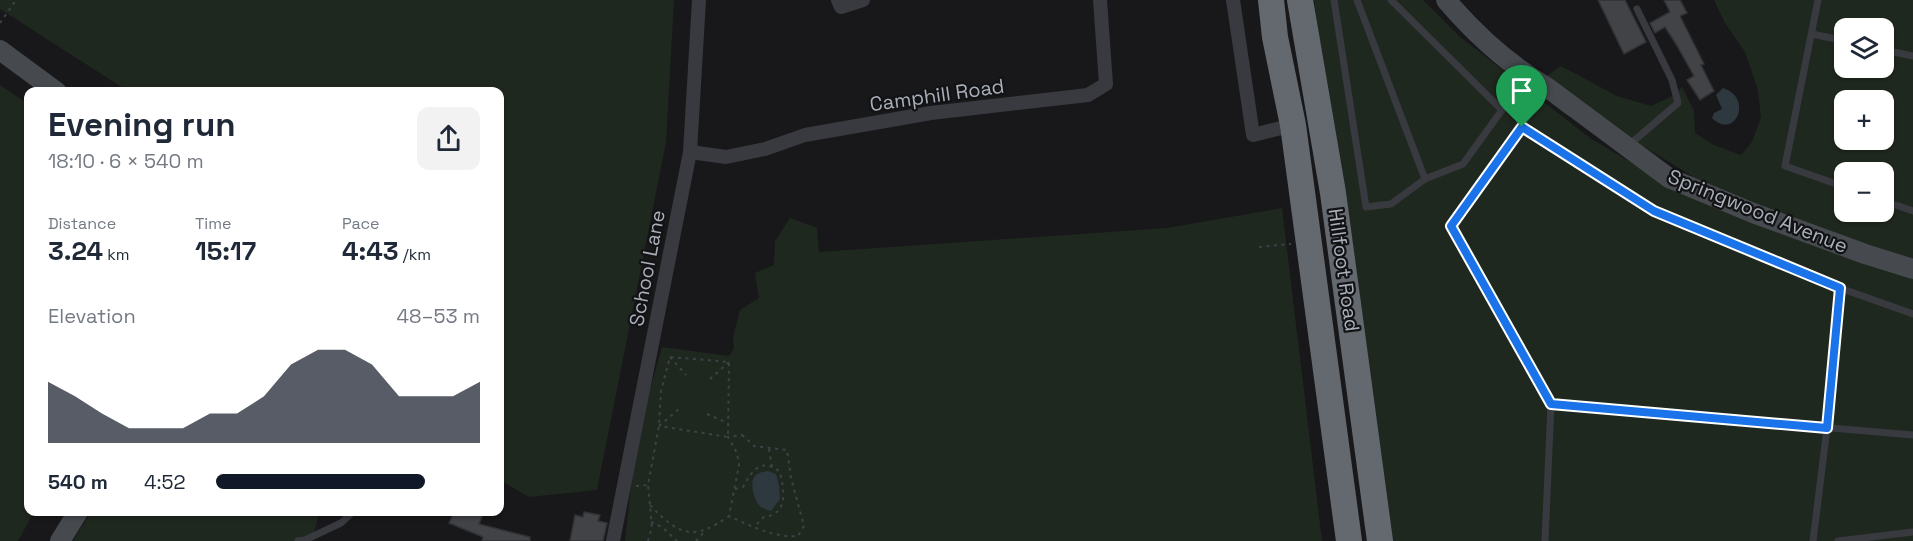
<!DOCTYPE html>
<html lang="en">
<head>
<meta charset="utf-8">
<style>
  body { margin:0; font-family:"Space Grotesk",sans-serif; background:#f2f2f3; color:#1f2937; height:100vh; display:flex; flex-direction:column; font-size:22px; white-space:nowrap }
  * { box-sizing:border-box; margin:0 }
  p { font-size:20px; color:#747a83 }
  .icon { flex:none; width:33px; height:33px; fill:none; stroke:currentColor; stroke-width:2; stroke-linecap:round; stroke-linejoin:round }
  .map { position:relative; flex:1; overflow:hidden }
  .sheet { position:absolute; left:24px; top:87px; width:480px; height:429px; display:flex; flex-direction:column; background:#fff; border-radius:12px; box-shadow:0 2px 4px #0004 }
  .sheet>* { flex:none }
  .controls { position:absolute; left:1834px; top:18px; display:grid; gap:12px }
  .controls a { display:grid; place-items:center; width:60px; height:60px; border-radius:12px; background:#fff; box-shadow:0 2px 4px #0004; font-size:30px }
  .pin { position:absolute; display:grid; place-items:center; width:51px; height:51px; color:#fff; margin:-62px -26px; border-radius:50% 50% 50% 0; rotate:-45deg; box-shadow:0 0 6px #0007 }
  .pin .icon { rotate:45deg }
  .round { display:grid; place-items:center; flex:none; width:63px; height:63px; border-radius:12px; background:#f2f2f3 }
  .head { display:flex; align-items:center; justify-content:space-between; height:102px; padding:0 24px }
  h1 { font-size:33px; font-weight:800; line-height:45px }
  .stats { display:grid; grid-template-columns:repeat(3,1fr); gap:9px; height:102px; padding:6px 24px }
  .stats div { display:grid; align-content:center }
  .stats b { font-size:26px; font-weight:800 }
  .stats small { font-size:16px; font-weight:400 }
  .stats p { font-size:16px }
  .chart { height:168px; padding:12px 24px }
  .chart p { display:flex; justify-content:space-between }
  .chart svg { width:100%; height:108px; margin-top:6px; fill:#111827; opacity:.7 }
  ul { padding:0 24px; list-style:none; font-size:20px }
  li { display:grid; grid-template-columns:96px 72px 1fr; align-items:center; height:45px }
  li i { height:15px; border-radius:8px; background:#111827 }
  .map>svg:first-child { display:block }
  .green { fill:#1f281f; fill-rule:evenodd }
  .water { fill:#2d393f }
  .building { fill:#424347; stroke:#313236; stroke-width:1.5 }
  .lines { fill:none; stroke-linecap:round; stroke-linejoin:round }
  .path { stroke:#3e4146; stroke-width:2; stroke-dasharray:3 4.5; stroke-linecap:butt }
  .lane { stroke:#383a3f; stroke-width:7 }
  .street { stroke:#383a3f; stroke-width:14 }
  .secondary { stroke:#464a4f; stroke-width:20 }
  .highway { stroke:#646970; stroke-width:26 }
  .route-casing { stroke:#fff; stroke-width:12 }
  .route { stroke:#1a73e8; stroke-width:8 }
  .labels { text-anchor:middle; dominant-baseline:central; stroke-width:4.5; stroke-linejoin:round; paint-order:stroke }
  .street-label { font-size:20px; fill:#a9b0ba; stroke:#131315 }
</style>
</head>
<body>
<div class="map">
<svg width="1913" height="541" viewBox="0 0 1913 541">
  <rect width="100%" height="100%" fill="#18181a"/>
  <!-- green -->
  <g class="green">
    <path d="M 0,0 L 674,0 L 666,142 L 597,490 L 529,497 L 500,480 L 500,92 L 128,91 L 0,9 Z"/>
    <path d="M 1314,0 L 1423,0 L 1459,36 L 1590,138 L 1649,173 L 1676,185 L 1692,176 L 1620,132 L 1566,115 L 1534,90 L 1547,76 L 1561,66 L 1617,96 L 1651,106 L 1670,97 L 1682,87 L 1694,111 L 1695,133 L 1714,145 L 1741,155 L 1752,142 L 1761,117 L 1758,90 L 1745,52 L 1725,23 L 1714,0 L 1913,0 L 1913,541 L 1388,541 ZM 1845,28 L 1884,28 L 1884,68 L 1845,68 ZM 1845,100 L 1884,100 L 1884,140 L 1845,140 ZM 1845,172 L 1884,172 L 1884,212 L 1845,212 Z"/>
    <path d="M 0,85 L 28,104 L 28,512 L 34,512 L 18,541 L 0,541 Z"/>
    <path d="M 1282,208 L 1322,541 L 625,541 L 636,440 L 662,347 L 729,356 L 734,349 L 733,337 L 740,310 L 759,298 L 755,273 L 774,265 L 775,241 L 790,218 L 817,228 L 819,252 L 1167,228 Z"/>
    <path d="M 91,512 L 319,512 L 313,538 L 309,541 L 73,541 Z"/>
  </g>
  <!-- water -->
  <g class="water">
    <path d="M 1723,88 C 1754,98 1735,141 1712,118 L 1714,113 L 1722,109 L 1716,95 Z"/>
    <path d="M 768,471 L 776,474 L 779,485 L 780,499 L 771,511 C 768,510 764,509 761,507 C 754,502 749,483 755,476 C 758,472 764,472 768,471 Z"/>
  </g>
  <!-- building -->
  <g class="building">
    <path d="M 1598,0 L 1625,0 L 1646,42 L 1624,54 Z"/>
    <path d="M 1664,0 L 1680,0 L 1687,13 L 1680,16 L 1704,64 L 1701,65 L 1714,91 L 1700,100 L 1687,80 L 1694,76 L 1676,44 L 1665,27 L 1655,33 L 1650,23 L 1670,12 Z"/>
    <path d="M 454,512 L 484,512 L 479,524 L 530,537 L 530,541 L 482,541 L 483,537 L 449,523 Z"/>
    <path d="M 584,512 L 600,515 L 598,521 L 607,523 L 603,541 L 570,541 L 575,515 L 583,517 Z"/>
  </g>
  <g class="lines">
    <!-- path -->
    <g class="path">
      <path d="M 0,23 L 16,0"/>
      <path d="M 1259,247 L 1291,244"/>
      <path d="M 670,357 L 686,375"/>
      <path d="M 710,379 L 729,362"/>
      <path d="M 707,414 L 728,423"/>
      <path d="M 659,426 L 680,408"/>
      <path d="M 742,435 L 754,446 L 787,450 L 791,478 L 804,526 L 798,536 C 775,538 750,526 729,516 L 739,465 L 737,453 L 728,437 Z"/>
      <path d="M 769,449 L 772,467"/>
      <path d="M 636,486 L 648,485"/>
      <path d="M 735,489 L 743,487 C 752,470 762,457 780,472 C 784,490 789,514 764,517 L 754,527"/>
      <path d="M 650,505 C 679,536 694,541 729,516"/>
      <path d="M 651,522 L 662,527 L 677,541"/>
      <path d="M 648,541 L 652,527 L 648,485 L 659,426 L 661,391 L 670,357 L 729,362 L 728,437 L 659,426"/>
      <path d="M 696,541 L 705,531"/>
    </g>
    <!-- lane -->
    <g class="lane">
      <path d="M 1334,0 L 1366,207 L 1391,204 L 1425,179 L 1463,164 L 1502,110 L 1522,86 L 1526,78"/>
      <path d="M 1357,0 L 1425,179"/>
      <path d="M 1391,0 L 1502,110"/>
      <path d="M 1818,0 L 1785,166 L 1845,187"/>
      <path d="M 1812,34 L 1845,41"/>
      <path d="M 1884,50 L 1913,56"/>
      <path d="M 1546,90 L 1451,226 L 1551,404 L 1913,435"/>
      <path d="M 1522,127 L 1654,211 L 1840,288 L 1913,314"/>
      <path d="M 1629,145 L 1678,103 L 1672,80 L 1637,9"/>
      <path d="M 1884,201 L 1913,211"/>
      <path d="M 298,541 L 305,540 L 341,523 L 353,512"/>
      <path d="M 1545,541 L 1551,404"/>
      <path d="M 1813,541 L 1827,428 L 1840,288"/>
      <path d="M 1838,541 L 1913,532"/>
    </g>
    <!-- street -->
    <g class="street">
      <path d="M 838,0 L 841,7 L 863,0"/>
      <path d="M 1233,0 L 1253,135 L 1293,125"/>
      <path d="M 690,152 L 726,157 L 765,149 L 805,135 L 931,113 L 1088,95 L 1106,84 L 1100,0"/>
      <path d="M 613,541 L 690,152 L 699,0"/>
    </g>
    <!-- secondary -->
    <g class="secondary">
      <path d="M 1446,0 C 1475,34 1509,65 1548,88 L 1669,178 L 1753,213 L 1865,254 L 1913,269"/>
      <path d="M 0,50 L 57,92"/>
      <path d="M 60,541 L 78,512"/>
    </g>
    <!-- highway -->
    <g class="highway">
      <path d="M 1271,0 L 1275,37 L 1293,125 L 1349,541"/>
      <path d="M 1300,0 L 1333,193 L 1380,541"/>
    </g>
  </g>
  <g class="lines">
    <defs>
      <path id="route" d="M 1522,127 L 1654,211 L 1840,288 L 1827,428 L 1551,404 L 1451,226 Z"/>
    </defs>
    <!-- route casing -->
    <use href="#route" class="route-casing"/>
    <!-- route -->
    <use href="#route" class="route"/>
  </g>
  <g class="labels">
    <!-- street labels -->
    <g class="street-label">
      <text transform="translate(937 95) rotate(-8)">Camphill Road</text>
      <text transform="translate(1758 211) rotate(22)">Springwood Avenue</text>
      <text transform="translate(647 268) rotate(-79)">School Lane</text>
      <text transform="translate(1344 270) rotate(82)">Hillfoot Road</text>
    </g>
  </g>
</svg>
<div class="controls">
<a><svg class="icon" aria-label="layers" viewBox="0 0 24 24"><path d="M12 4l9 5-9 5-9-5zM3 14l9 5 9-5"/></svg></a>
<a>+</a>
<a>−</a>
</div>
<div class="pin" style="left:1522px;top:127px;background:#1e9e55"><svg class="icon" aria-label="arrive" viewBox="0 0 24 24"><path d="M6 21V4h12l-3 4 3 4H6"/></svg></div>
<section class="sheet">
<div class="head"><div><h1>Evening run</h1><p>18:10 · 6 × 540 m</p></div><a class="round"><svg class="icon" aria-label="share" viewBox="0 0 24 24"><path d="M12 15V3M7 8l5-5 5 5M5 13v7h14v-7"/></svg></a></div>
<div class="stats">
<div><p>Distance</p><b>3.24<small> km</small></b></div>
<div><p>Time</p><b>15:17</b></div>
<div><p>Pace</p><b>4:43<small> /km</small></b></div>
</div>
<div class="chart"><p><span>Elevation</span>48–53 m</p>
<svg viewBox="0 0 160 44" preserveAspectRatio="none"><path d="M0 44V19L10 25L20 32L30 38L40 38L50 38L60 32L70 32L80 25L90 12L100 6L110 6L120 12L130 25L140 25L150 25L160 19V44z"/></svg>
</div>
<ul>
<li><b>540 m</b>4:52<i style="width:79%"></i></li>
</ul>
</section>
</div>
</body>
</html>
